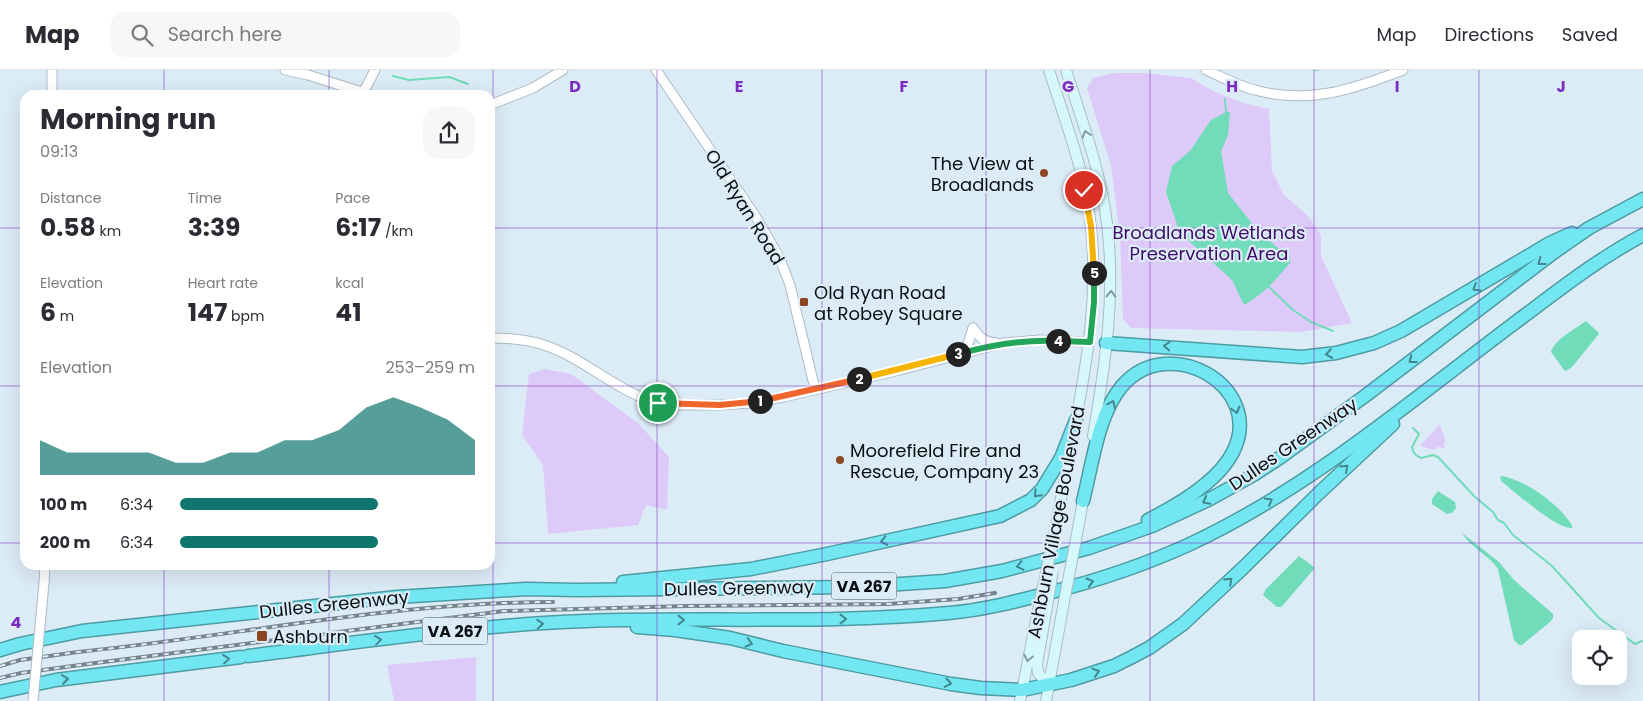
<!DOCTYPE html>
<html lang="en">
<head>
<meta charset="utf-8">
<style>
  body { margin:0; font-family:Poppins,sans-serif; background:#f7f7f7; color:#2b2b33; height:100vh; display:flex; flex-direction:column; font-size:19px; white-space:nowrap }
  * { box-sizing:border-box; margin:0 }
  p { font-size:16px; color:#7c7c81 }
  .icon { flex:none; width:28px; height:28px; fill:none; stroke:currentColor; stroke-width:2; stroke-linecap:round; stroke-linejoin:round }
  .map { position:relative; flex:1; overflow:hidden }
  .sheet { position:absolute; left:20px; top:20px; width:475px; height:480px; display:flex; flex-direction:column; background:#fff; border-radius:15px; box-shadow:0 5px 20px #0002 }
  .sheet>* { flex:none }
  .buttons { position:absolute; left:1572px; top:560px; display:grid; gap:10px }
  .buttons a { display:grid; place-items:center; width:55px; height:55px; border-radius:10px; background:#fff; box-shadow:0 5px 20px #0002; font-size:25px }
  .pin { position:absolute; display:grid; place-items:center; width:42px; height:42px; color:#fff; margin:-21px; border:2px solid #fff; border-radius:50%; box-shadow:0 1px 5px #0007 }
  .km { position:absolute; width:25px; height:25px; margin:-12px; border-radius:50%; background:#222; color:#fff; font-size:14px; line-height:25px; text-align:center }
  .round { display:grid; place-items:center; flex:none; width:52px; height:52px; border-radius:15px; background:#f7f7f7 }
  .summary { display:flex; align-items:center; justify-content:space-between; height:85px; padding:0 20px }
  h1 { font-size:28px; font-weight:700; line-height:38px }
  .figures { display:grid; grid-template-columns:repeat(3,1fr); gap:8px; height:85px; padding:5px 20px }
  .figures div { display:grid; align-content:center }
  .figures b { font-size:25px; font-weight:700 }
  .figures small { font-size:14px; font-weight:400 }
  .figures p { font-size:14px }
  .chart { height:140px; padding:10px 20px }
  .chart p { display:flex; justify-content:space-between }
  .chart svg { width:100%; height:90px; margin-top:5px; fill:#0f766e; opacity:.7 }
  ul { padding:0 20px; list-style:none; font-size:16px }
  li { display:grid; grid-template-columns:80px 60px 1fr; align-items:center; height:38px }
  li i { height:12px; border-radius:6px; background:#0f766e }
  header { display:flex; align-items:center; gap:30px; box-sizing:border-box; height:70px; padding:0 25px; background:#fff; border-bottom:1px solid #e1e1e2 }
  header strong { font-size:24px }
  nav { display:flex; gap:28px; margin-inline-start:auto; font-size:18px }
  .search { width:350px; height:45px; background:#f7f7f7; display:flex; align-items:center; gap:12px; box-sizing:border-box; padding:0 18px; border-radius:15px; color:#7c7c81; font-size:19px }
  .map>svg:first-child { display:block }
  .green { fill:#ddcaf9 }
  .water { fill:#71dcb9 }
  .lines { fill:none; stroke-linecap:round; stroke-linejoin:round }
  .stream { stroke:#71dcb9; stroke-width:2 }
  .tertiary-casing { stroke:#acbcc6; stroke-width:11 }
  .secondary-casing { stroke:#acbcc6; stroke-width:12 }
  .motorway-casing { stroke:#4e9ca3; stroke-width:15 }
  .tertiary { stroke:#fff; stroke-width:9 }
  .secondary { stroke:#d5f8fb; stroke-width:10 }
  .motorway { stroke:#72e7f1; stroke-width:12 }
  .rail-casing { stroke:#78848b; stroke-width:4 }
  .rail { stroke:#dcecf7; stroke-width:2; stroke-dasharray:5.5; stroke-linecap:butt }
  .tertiary-bridge-casing { stroke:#acbcc6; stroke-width:11; stroke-linecap:butt }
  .secondary-bridge-casing { stroke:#acbcc6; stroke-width:12; stroke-linecap:butt }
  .tertiary-bridge { stroke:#fff; stroke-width:9 }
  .secondary-bridge { stroke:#d5f8fb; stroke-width:10 }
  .oneway { stroke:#849b9e }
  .oneway2 { stroke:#43868d }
  .split-1-casing { stroke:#fff; stroke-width:10 }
  .split-2-casing { stroke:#fff; stroke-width:10 }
  .split-3-casing { stroke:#fff; stroke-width:10 }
  .split-4-casing { stroke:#fff; stroke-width:10 }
  .split-5-casing { stroke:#fff; stroke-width:10 }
  .split-6-casing { stroke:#fff; stroke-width:10 }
  .split-1 { stroke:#f0652b; stroke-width:6 }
  .split-2 { stroke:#f0652b; stroke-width:6 }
  .split-3 { stroke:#f5b400; stroke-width:6 }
  .split-4 { stroke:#22a559; stroke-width:6 }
  .split-5 { stroke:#22a559; stroke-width:6 }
  .split-6 { stroke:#f5b400; stroke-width:6 }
  .grid { fill:none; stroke:#7b2cbf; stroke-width:1; stroke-opacity:0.55 }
  .poi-dot { fill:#8d4524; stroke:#dcecf7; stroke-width:2 }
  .labels { text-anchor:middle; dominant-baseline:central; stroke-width:4.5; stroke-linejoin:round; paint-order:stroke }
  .shield { fill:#dcecf7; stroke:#495257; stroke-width:1 }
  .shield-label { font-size:16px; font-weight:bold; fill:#0a1013 }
  .poi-label { font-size:18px; fill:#0a1013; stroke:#dcecf7; text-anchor:start }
  .street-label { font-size:18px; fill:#0a1013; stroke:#dcecf7 }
  .park-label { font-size:18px; fill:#3e0d67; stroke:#dcecf7 }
  .grid-label { font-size:16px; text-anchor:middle; font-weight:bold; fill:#7b2cbf; stroke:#dcecf7; stroke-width:4.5; stroke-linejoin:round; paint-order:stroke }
</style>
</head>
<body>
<header>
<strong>Map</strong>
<div class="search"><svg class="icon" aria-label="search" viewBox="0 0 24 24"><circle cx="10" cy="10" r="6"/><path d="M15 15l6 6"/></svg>Search here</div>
<nav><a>Map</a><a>Directions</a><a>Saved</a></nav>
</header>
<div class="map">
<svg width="1643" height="631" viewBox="0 0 1643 631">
  <rect width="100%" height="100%" fill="#dcecf7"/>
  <!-- green -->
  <g class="green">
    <path d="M 1115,3 L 1144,3 L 1191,8 L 1213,21 L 1243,33 L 1269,39 L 1272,101 L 1284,125 L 1308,146 L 1321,165 L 1321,186 L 1352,253 L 1301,262 L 1131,258 L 1123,249 L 1120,167 L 1111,96 L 1087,18 L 1093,8 Z"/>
    <path d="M 545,299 L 571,304 L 639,354 L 669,387 L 667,440 L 646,435 L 638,455 L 548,464 L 543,395 L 522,365 L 529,304 Z"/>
    <path d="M 1440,354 L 1446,372 L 1443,374 L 1445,377 L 1442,379 L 1439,376 L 1434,380 L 1420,376 Z"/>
    <path d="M 476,587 L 476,631 L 394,631 L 387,595 Z"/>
  </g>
  <!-- water -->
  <g class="water">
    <path d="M 1226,42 L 1230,42 L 1228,65 L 1221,81 L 1228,123 L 1258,161 L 1278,178 L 1290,185 L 1290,193 C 1276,210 1263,224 1244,235 L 1232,210 L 1180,163 L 1166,122 L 1172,96 L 1190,81 L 1211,50 Z"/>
    <path d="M 1586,251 L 1599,263 L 1598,265 L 1572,297 L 1566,301 L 1564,300 L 1551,282 C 1555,269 1575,259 1586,251 Z"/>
    <path d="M 1502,406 C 1529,412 1557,433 1572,455 L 1572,458 C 1556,459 1515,422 1501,411 L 1500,407 Z"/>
    <path d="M 1438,421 L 1455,432 L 1456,438 L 1452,443 L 1447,444 L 1432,434 L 1432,429 Z"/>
    <path d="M 1462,463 L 1499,492 L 1514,510 L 1553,544 L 1553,548 L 1550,552 L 1522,575 L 1519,575 L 1514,570 L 1498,499 C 1489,485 1471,478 1462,463 Z"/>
    <path d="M 1299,486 L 1314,497 L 1314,499 L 1284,534 L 1281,537 L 1277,537 L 1263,525 L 1266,519 Z"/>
  </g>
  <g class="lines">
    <!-- stream -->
    <g class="stream">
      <path d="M 1314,0 L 1318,0"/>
      <path d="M 393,6 L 409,10 L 449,7 L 468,14"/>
      <path d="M 1225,29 L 1226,42"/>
      <path d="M 1269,217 L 1293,240 L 1311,252 L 1333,261"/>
      <path d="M 1413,358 L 1419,364 L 1412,377 C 1413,383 1415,385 1421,388 L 1433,385 L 1438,387 L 1474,426 L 1493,442 L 1498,450 L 1504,453 L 1513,465 L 1552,496 L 1599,548 L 1635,574 L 1642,571"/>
    </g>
    <defs>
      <g id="tertiary">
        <path d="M 285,0 L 308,5 L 371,25"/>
        <path d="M 656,0 L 756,147 L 780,189 L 790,215 L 815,319"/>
        <path d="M 1206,0 C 1222,7 1238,16 1255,20 C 1309,35 1354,19 1403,0"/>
        <path d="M 52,25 L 52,0"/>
        <path d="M 362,25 L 375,0"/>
        <path d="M 490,35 L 533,18 L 563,0"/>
        <path d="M 973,258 C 979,267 984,272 996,273"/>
        <path d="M 490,268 C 509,268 526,269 544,275 C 587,289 619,325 665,335 L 720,335 L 751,333 L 784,327 L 900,300 L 1003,273 L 1039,270 L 1089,272"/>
        <path d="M 959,284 L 968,274 L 973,258"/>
        <path d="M 44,513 L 45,495"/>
      </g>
      <g id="secondary">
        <path d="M 1049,0 C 1065,51 1086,104 1091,158 C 1098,223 1088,286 1076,350 C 1068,390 1061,430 1053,470"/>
        <path d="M 1066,0 C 1082,51 1101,101 1107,154 C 1116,225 1105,296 1093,366"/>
        <path d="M 1077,464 L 1084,425"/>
        <path d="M 1046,542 L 1037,594 L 1038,603 L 1049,615"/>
        <path d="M 1020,631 L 1037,545"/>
        <path d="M 1046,631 L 1063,537"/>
      </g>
      <g id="motorway">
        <path d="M 1106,273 L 1302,287 L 1336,283 L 1374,273 L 1401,261 L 1550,173 L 1572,163"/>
        <path d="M 1083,431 C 1092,396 1098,344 1122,316 C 1169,261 1266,317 1233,382 C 1218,412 1176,436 1148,450"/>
        <path d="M 623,512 L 751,499 L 827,484 L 1000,446 L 1031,430 L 1042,419 L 1061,388 L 1076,350"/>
        <path d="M 637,557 L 675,560 L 730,568 L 783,581 L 951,614 L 981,618 L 1022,620 L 1071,610 L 1114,596 L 1132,587 L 1149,578 L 1183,554 L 1243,498 L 1319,423 L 1393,354"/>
        <path d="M 0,580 L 20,574 L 82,561 L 397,527 L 526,519 L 577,520 L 856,517 L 945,511 L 1002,501 L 1089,478 L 1152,456 L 1210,429 L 1255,404 L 1281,387 L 1365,326 L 1553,183 L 1589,158 L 1643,129"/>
        <path d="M 248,586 C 360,572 473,555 586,551 C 707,547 828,554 949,543 C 984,540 1018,531 1052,522 C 1099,510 1144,495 1188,475 C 1307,420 1408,333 1512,255 C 1555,223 1596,190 1643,165"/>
        <path d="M 0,622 L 56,610 L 241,587"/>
      </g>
    </defs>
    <!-- tertiary casing -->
    <use href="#tertiary" class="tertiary-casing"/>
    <!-- secondary casing -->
    <use href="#secondary" class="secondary-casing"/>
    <!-- motorway casing -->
    <use href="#motorway" class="motorway-casing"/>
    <!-- tertiary -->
    <use href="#tertiary" class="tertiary"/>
    <!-- secondary -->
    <use href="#secondary" class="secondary"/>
    <!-- motorway -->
    <use href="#motorway" class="motorway"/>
    <defs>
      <g id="rail">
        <path d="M 0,596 L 20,590 L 78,582 C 236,566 394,532 553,532"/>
        <path d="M 0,608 L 21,603 L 80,595 L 504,541 L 687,536 L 888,534 L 958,529 L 995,523"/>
      </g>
    </defs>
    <!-- rail casing -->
    <use href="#rail" class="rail-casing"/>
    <!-- rail -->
    <use href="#rail" class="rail"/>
    <defs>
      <path id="tertiary-bridge" d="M 33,631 L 44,513"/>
      <g id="secondary-bridge">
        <path d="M 1063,537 L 1077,464"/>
        <path d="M 1046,542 L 1053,500"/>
        <path d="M 1037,545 L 1053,470"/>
      </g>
    </defs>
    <!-- tertiary-bridge casing -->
    <use href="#tertiary-bridge" class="tertiary-bridge-casing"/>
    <!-- secondary-bridge casing -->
    <use href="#secondary-bridge" class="secondary-bridge-casing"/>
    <!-- tertiary-bridge -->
    <use href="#tertiary-bridge" class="tertiary-bridge"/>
    <!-- secondary-bridge -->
    <use href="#secondary-bridge" class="secondary-bridge"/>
  </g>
  <!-- one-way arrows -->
  <defs><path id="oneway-chevron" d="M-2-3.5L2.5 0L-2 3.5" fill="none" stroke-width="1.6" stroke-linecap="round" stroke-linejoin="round" transform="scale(1.25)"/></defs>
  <g class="oneway">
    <use href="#oneway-chevron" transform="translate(1086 64) rotate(-108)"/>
    <use href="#oneway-chevron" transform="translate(1111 224) rotate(-88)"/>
    <use href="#oneway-chevron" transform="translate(1028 588) rotate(102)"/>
  </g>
  <g class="oneway2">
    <use href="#oneway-chevron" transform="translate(1541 192) rotate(143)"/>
    <use href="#oneway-chevron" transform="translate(1476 218) rotate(149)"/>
    <use href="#oneway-chevron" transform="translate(1167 276) rotate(-176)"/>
    <use href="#oneway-chevron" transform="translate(1329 284) rotate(172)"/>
    <use href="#oneway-chevron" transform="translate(1412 290) rotate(143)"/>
    <use href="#oneway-chevron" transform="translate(1112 334) rotate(-64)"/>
    <use href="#oneway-chevron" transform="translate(1236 340) rotate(74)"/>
    <use href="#oneway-chevron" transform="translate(1345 398) rotate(-43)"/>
    <use href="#oneway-chevron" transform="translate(1037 424) rotate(134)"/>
    <use href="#oneway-chevron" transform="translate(1206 431) rotate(153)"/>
    <use href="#oneway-chevron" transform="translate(1269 431) rotate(-30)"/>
    <use href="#oneway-chevron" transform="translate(884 471) rotate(168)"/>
    <use href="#oneway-chevron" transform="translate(1020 496) rotate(167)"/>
    <use href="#oneway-chevron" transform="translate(1229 511) rotate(-43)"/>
    <use href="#oneway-chevron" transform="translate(1090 512) rotate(-16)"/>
    <use href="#oneway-chevron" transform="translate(843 549)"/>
    <use href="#oneway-chevron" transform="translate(681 550)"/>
    <use href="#oneway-chevron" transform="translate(540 554) rotate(-4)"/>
    <use href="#oneway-chevron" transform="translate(378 570) rotate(-7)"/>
    <use href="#oneway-chevron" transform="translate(749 573) rotate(14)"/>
    <use href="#oneway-chevron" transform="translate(226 589) rotate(-7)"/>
    <use href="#oneway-chevron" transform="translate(1096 602) rotate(-18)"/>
    <use href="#oneway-chevron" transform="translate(65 609) rotate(-8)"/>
    <use href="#oneway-chevron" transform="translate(948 613) rotate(10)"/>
  </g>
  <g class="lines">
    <defs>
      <path id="split-1" d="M 658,333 L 720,335 L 760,331"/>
      <path id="split-2" d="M 760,331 L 859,309"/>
      <path id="split-3" d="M 859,309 L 958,284"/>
      <path id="split-4" d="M 958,284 C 991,275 1023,269 1058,271"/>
      <path id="split-5" d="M 1058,271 L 1090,272 L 1094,232 L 1094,203"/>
      <path id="split-6" d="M 1084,120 L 1091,156 L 1094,203"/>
    </defs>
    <!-- split-1 casing -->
    <use href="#split-1" class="split-1-casing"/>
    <!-- split-2 casing -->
    <use href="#split-2" class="split-2-casing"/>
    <!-- split-3 casing -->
    <use href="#split-3" class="split-3-casing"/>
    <!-- split-4 casing -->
    <use href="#split-4" class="split-4-casing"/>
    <!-- split-5 casing -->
    <use href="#split-5" class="split-5-casing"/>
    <!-- split-6 casing -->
    <use href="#split-6" class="split-6-casing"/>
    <!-- split-1 -->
    <use href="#split-1" class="split-1"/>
    <!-- split-2 -->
    <use href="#split-2" class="split-2"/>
    <!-- split-3 -->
    <use href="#split-3" class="split-3"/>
    <!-- split-4 -->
    <use href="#split-4" class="split-4"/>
    <!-- split-5 -->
    <use href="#split-5" class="split-5"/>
    <!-- split-6 -->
    <use href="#split-6" class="split-6"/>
  </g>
  <!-- grid -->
  <path class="grid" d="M 164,0 L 164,25M 329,0 L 329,25M 493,0 L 493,631M 657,0 L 657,631M 822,0 L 822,631M 986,0 L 986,631M 1150,0 L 1150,631M 1314,0 L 1314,631M 1479,0 L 1479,631M 0,158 L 25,158M 490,158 L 1643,158M 0,316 L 25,316M 490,316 L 1643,316M 0,473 L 25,473M 490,473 L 1643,473M 164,495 L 164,631M 329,495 L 329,631"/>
  <!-- markers -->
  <g class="poi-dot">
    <circle cx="1044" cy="103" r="5"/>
    <rect x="799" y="227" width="10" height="10" rx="2.5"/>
    <circle cx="840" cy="390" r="5"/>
    <rect x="256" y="560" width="12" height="12" rx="2.5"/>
  </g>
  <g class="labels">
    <!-- shield labels -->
    <g class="shield">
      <rect x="831.5" y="502.5" width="65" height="27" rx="4"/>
      <rect x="422.5" y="547.5" width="65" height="27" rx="4"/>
    </g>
    <g class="shield-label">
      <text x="864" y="516">VA 267</text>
      <text x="455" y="561">VA 267</text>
    </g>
    <!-- poi labels -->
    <g class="poi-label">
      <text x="1034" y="93" text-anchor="end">The View at<tspan x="1034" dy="21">Broadlands</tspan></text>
      <text x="814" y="222">Old Ryan Road<tspan x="814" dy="21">at Robey Square</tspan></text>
      <text x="850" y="380">Moorefield Fire and<tspan x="850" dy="21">Rescue, Company 23</tspan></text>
      <text x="273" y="566">Ashburn</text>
    </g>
    <!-- street labels -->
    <g class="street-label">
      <text transform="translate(745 137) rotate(58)">Old Ryan Road</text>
      <text transform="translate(1293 374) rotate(-34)">Dulles Greenway</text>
      <text transform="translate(1056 452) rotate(-79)">Ashburn Village Boulevard</text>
      <text transform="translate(739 518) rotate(-1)">Dulles Greenway</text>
      <text transform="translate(334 534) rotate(-6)">Dulles Greenway</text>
    </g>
    <!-- park labels -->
    <g class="park-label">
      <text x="1209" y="162">Broadlands Wetlands<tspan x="1209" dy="21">Preservation Area</tspan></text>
    </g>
  </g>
  <g class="grid-label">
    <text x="575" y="22">D</text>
    <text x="739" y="22">E</text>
    <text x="904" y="22">F</text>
    <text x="1068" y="22">G</text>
    <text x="1232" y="22">H</text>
    <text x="1397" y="22">I</text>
    <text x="1561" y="22">J</text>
    <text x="16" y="558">4</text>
  </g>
</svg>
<div class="buttons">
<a><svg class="icon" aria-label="locate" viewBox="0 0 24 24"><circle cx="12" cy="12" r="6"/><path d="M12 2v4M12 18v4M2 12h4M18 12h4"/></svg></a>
</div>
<div class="pin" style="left:658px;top:333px;background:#1e9e55"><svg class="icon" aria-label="arrive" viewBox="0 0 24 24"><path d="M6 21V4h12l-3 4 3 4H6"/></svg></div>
<div class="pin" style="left:1084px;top:120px;background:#d93025"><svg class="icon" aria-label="check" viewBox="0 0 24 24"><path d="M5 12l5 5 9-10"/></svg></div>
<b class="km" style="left:760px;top:331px">1</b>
<b class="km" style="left:859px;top:309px">2</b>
<b class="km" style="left:958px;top:284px">3</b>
<b class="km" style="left:1058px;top:271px">4</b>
<b class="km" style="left:1094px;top:203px">5</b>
<section class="sheet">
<div class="summary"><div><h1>Morning run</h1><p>09:13</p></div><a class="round"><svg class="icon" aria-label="share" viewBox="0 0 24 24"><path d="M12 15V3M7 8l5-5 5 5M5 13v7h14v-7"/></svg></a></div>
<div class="figures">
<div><p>Distance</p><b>0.58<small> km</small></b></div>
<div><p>Time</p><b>3:39</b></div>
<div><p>Pace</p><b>6:17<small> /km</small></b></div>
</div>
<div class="figures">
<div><p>Elevation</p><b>6<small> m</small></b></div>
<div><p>Heart rate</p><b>147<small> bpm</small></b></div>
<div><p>kcal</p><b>41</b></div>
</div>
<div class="chart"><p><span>Elevation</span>253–259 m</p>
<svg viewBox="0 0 160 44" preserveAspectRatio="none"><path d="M0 44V27L10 33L20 33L30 33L40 33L50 38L60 38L70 33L80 33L90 27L100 27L110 22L120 11L130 6L140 11L150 17L160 27V44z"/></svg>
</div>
<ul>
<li><b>100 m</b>6:34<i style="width:67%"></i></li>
<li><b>200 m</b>6:34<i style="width:67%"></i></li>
</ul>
</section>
</div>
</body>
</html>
